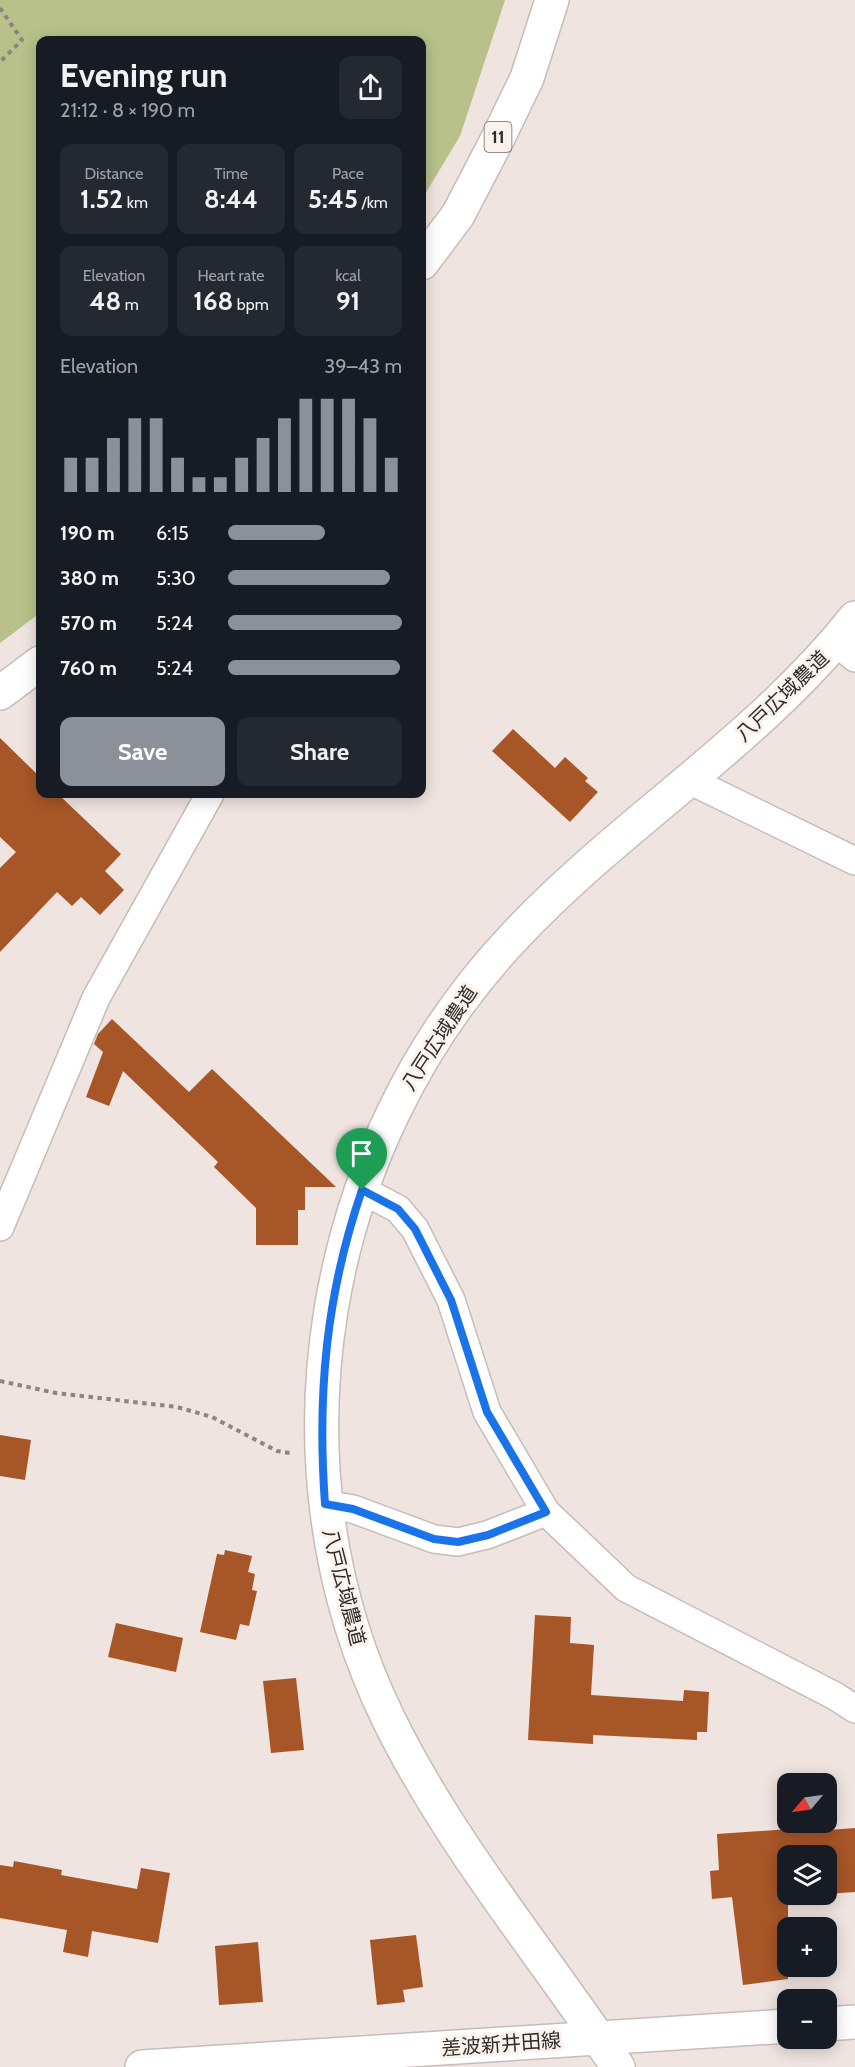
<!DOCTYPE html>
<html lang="en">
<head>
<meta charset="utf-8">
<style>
  body { margin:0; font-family:Cabin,"Noto Sans JP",sans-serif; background:#242831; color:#f1f3f6; height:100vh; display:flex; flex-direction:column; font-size:22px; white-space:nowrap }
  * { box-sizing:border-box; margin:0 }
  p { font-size:20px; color:#9ea1a6 }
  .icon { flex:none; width:33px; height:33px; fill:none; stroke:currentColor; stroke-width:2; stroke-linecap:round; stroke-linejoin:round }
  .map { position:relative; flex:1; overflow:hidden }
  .panel { position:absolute; left:36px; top:36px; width:390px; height:762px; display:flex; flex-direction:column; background:#171b24; border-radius:12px; box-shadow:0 3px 15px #0003 }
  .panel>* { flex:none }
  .needle { width:39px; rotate:241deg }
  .buttons { position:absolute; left:777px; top:1773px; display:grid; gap:12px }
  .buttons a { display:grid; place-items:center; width:60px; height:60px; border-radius:12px; background:#171b24; box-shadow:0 3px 15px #0003; font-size:30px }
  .pin { position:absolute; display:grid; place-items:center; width:51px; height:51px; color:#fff; margin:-62px -26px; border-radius:50% 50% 50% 0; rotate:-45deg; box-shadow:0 0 6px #0007 }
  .pin .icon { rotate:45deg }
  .round { display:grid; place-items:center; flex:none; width:63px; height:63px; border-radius:12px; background:#242831 }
  .overview { display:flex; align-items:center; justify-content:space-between; height:102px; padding:0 24px }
  h1 { font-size:33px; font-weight:700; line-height:45px }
  .stats { display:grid; grid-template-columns:repeat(3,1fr); gap:9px; height:102px; padding:6px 24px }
  .stats div { display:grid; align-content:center; border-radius:12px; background:#242831; text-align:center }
  .stats b { font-size:26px; font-weight:700 }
  .stats small { font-size:16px; font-weight:400 }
  .stats p { font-size:16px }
  .chart { height:168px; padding:12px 24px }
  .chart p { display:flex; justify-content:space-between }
  .chart svg { width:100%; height:108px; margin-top:6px; stroke:#8c9099; stroke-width:6 }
  .primary-button { display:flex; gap:12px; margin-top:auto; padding:12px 24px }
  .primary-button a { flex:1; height:69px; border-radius:12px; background:#8c9099; color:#fff; font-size:24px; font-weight:700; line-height:69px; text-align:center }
  .primary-button a+a { background:#242831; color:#f1f3f6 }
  ul { padding:0 24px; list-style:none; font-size:20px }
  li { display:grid; grid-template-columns:96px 72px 1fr; align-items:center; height:45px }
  li i { height:15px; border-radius:8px; background:#8c9099 }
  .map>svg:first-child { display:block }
  .green { fill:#b7c189 }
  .building { fill:#a75627 }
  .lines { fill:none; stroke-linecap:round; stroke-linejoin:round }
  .minor-casing { stroke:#c7bcb7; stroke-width:30 }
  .tertiary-casing { stroke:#c7bcb7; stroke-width:36 }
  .secondary-casing { stroke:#c7bcb7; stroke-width:36 }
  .primary-casing { stroke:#c7bcb7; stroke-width:36 }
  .path { stroke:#8d8582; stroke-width:4; stroke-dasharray:4.5 4.5; stroke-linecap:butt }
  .minor { stroke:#fff; stroke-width:27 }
  .tertiary { stroke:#fff; stroke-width:33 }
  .secondary { stroke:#fff; stroke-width:33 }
  .primary { stroke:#fff; stroke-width:33 }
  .route-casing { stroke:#fff; stroke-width:12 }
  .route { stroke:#1a73e8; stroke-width:8 }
  .labels { text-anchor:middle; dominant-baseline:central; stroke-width:6; stroke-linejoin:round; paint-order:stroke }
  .shield { fill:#fcf2ec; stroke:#6c6764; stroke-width:1.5 }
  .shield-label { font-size:18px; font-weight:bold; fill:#2f2b29 }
  .street-label { font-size:20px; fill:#2f2b29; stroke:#fcf2ec }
</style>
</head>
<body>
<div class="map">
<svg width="855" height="2067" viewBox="0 0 855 2067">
  <rect width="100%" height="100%" fill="#efe4df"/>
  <!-- green -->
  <path class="green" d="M 0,0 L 505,0 L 460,136 L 422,199 L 422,40 L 40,40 L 40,613 L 0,643 Z"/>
  <!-- building -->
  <g class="building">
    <path d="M 513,729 L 555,768 L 565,757 L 588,778 L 585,781 L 598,792 L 570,822 L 492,751 Z"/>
    <path d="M 0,738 L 40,777 L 40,794 L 58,794 L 121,854 L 105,871 L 124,890 L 100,915 L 81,897 L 72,906 L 57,892 L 0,952 L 0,868 L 16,852 L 0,837 Z"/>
    <path d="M 112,1019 L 189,1092 L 212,1069 L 336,1187 L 305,1187 L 305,1210 L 298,1210 L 298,1245 L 256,1245 L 256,1208 L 214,1167 L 218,1162 L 123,1071 L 109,1106 L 86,1097 L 103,1052 L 94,1044 L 98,1034 Z"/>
    <path d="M 0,1435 L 31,1440 L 25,1480 L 0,1476 Z"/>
    <path d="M 225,1550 L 252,1556 L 248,1572 L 255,1574 L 252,1590 L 257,1591 L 249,1626 L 240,1624 L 236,1640 L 200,1632 L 217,1554 L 224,1555 Z"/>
    <path d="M 535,1615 L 571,1617 L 570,1643 L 594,1645 L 591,1695 L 683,1701 L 684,1690 L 709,1692 L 707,1732 L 697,1732 L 697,1740 L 593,1735 L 593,1744 L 528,1740 Z"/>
    <path d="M 116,1623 L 183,1638 L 176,1672 L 108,1657 Z"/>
    <path d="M 296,1678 L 304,1750 L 271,1753 L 263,1681 Z"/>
    <path d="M 826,1801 L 828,1830 L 855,1828 L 855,1892 L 826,1894 L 826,1856 L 788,1856 L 788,1894 L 818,1894 L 788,1896 L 788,1979 L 743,1985 L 732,1897 L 712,1899 L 710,1871 L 719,1870 L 717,1834 L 789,1829 L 789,1822 L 826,1822 Z"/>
    <path d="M 14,1861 L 62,1870 L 61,1875 L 137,1889 L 141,1868 L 170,1873 L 158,1943 L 92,1931 L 88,1957 L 63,1952 L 67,1930 L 0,1918 L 0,1865 L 13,1867 Z"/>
    <path d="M 416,1935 L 423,1987 L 403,1990 L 405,2002 L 377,2005 L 370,1940 Z"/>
    <path d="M 258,1942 L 263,2002 L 219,2005 L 215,1946 Z"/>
  </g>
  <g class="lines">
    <defs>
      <g id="minor">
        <path d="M 836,642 L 855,658"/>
        <path d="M 691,781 L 855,861"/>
        <path d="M 362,1190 L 398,1209 L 415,1229 L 451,1300 L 487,1412 L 546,1512 L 626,1588 L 835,1696 L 855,1709"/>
        <path d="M 0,1227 L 96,998 L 210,794"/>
        <path d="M 325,1504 L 353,1509 L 434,1539 L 458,1542 L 487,1535 L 546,1512"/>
      </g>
      <path id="tertiary" d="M 618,2067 C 541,1952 450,1844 389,1720 C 263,1464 319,1144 513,938 C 620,823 756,743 855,618"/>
      <g id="secondary">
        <path d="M 826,2024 L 855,2022"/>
        <path d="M 142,2067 L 788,2026"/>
      </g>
      <g id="primary">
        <path d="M 422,263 L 458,215 L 497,140 L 527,78 L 552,0"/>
        <path d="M 0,693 L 40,663"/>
      </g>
    </defs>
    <!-- minor casing -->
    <use href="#minor" class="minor-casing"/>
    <!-- tertiary casing -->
    <use href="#tertiary" class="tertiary-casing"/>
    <!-- secondary casing -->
    <use href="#secondary" class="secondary-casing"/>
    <!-- primary casing -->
    <use href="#primary" class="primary-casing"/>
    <!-- path -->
    <g class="path">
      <path d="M 0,8 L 22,40 L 0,62"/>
      <path d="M 0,1381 L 56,1393 L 177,1407 L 212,1417 L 277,1451 L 290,1453"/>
    </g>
    <!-- minor -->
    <use href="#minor" class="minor"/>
    <!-- tertiary -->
    <use href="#tertiary" class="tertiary"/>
    <!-- secondary -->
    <use href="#secondary" class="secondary"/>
    <!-- primary -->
    <use href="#primary" class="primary"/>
  </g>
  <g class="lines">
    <defs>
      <path id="route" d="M 362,1190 L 398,1209 L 415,1229 L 451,1300 L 487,1412 L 546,1512 L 488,1535 L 458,1542 L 434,1539 L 353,1509 L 325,1504 C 317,1394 326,1295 362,1190 Z"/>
    </defs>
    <!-- route casing -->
    <use href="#route" class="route-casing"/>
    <!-- route -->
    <use href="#route" class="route"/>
  </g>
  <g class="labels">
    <!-- shield labels -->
    <rect class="shield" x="484.5" y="122" width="27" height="30" rx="4.5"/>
    <g class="shield-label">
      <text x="498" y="137">11</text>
    </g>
    <!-- street labels -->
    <g class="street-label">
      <text transform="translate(782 696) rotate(-44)">八戸広域農道</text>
      <text transform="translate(439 1038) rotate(-57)">八戸広域農道</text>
      <text transform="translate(344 1587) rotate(76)">八戸広域農道</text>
      <text transform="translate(501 2044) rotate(-4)">差波新井田線</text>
    </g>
  </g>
</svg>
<div class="buttons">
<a><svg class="needle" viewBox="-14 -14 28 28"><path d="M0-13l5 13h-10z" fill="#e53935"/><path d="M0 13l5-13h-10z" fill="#9ea1a6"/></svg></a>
<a><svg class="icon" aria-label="layers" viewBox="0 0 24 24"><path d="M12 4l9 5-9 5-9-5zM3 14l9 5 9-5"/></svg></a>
<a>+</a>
<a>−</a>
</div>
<div class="pin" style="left:362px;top:1190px;background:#1e9e55"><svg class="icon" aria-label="arrive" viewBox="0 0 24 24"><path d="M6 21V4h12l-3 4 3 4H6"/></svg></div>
<section class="panel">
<div class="overview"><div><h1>Evening run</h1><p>21:12 · 8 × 190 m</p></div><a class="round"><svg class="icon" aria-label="share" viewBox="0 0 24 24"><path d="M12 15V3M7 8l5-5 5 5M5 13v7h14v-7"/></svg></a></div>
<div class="stats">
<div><p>Distance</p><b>1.52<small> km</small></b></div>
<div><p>Time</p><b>8:44</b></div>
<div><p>Pace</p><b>5:45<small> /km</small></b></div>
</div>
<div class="stats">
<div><p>Elevation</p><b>48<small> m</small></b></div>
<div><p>Heart rate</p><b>168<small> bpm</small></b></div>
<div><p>kcal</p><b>91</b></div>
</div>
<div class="chart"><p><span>Elevation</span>39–43 m</p>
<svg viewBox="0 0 160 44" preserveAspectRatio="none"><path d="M5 44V30M15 44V30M25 44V22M35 44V14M45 44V14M55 44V30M65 44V38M75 44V38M85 44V30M95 44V22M105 44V14M115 44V6M125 44V6M135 44V6M145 44V14M155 44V30"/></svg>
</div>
<ul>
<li><b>190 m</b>6:15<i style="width:56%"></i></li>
<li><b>380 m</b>5:30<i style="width:93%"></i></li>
<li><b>570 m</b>5:24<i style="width:100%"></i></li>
<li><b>760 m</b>5:24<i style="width:99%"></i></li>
</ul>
<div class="primary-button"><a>Save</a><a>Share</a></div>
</section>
</div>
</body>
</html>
